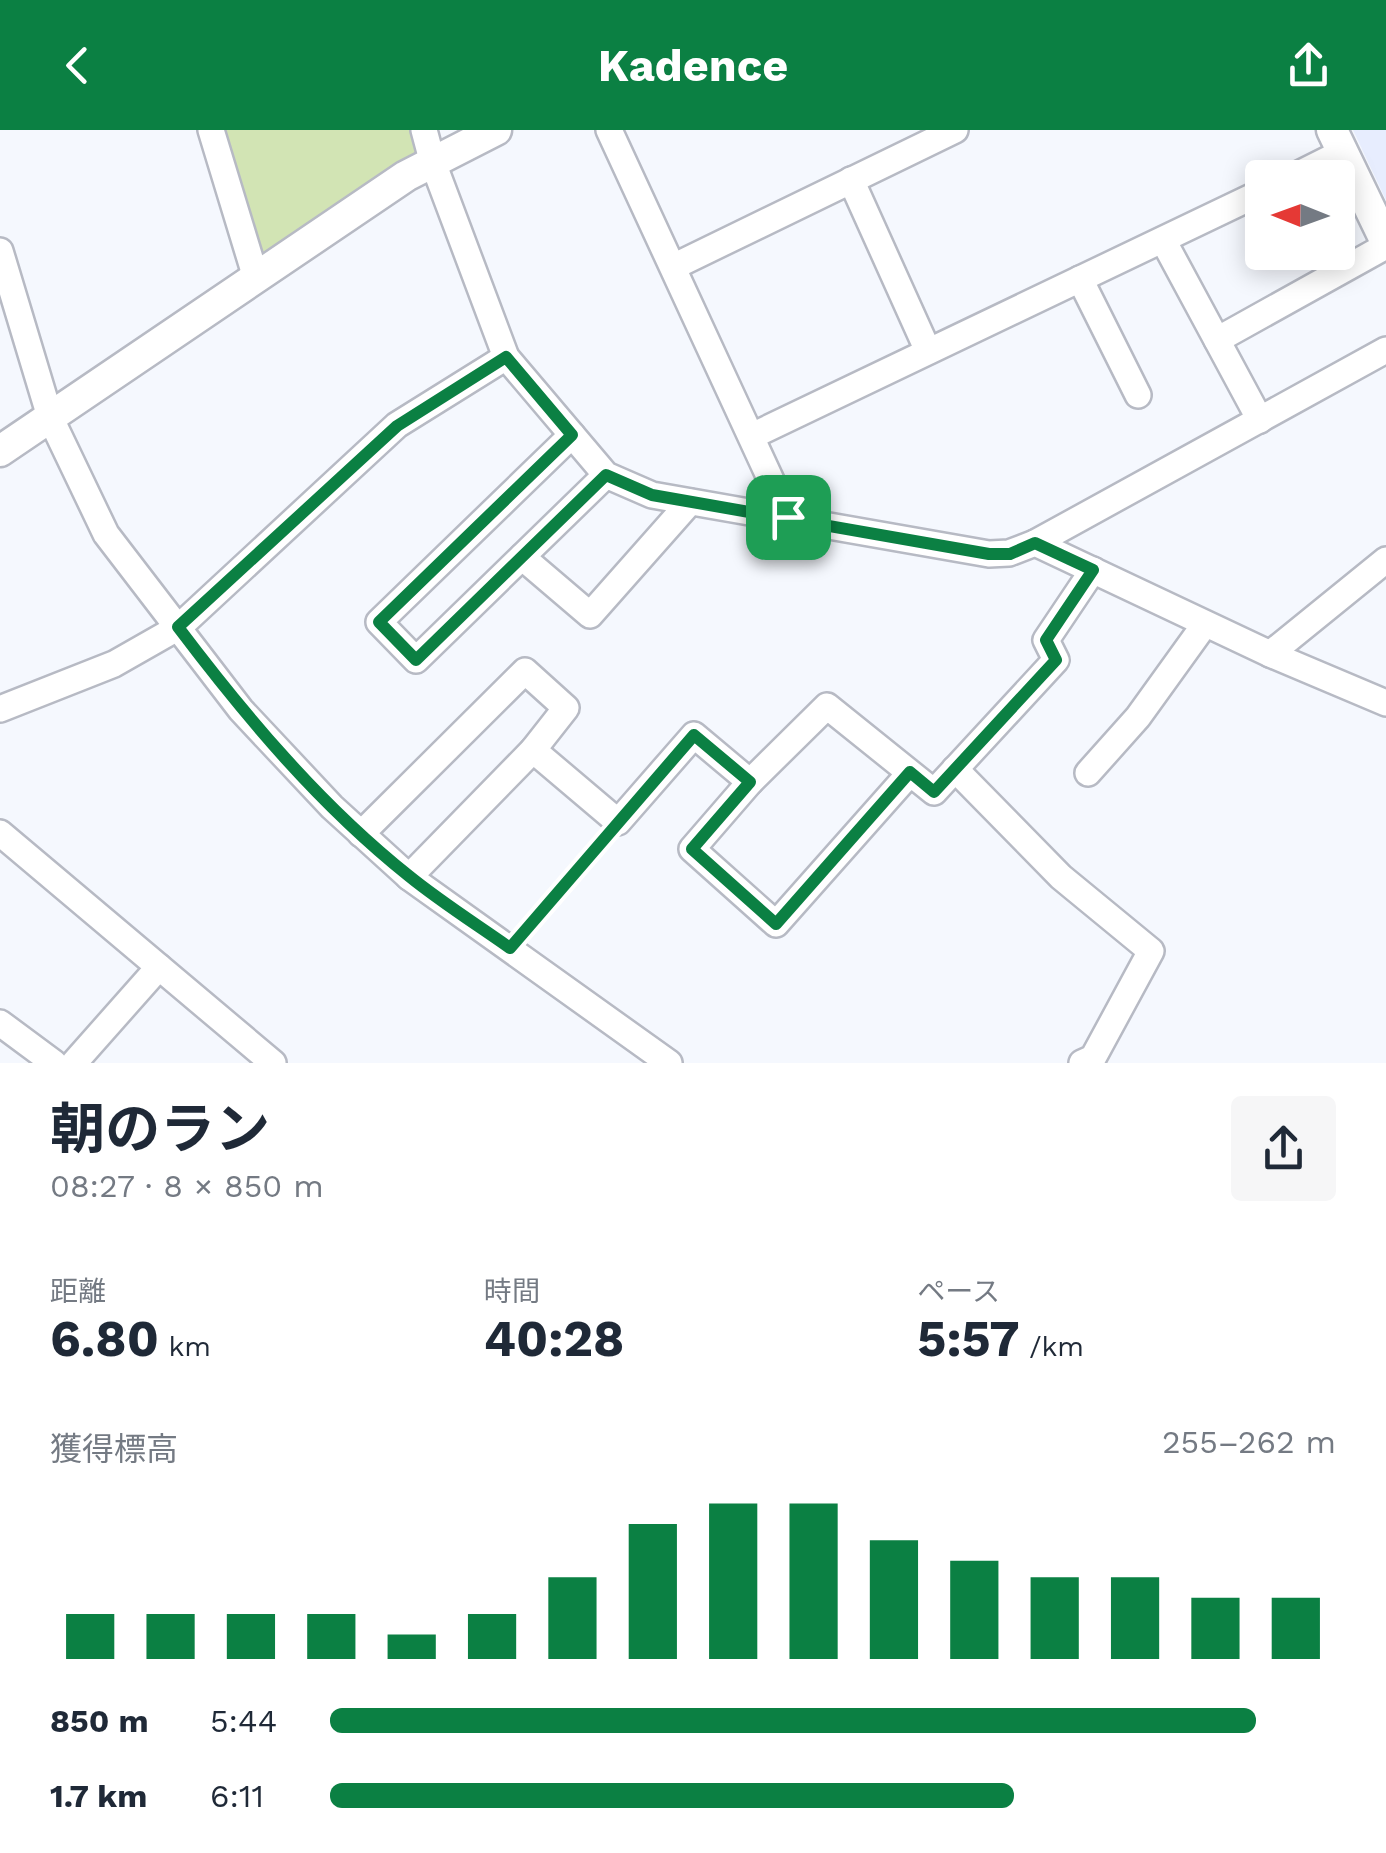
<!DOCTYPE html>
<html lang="ja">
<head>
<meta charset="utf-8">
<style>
  body { margin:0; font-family:"Work Sans","Noto Sans JP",sans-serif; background:#f6f6f7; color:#1f2937; height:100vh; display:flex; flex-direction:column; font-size:38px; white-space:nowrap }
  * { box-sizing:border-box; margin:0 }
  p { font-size:32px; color:#747a83 }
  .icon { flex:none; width:55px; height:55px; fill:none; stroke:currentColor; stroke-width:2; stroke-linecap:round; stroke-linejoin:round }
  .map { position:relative; height:933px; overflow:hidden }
  .panel { display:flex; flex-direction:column; background:#fff; flex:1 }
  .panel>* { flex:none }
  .needle { width:65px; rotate:271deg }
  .buttons { position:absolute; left:1245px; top:30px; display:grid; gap:20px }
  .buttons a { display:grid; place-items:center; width:110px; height:110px; border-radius:10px; background:#fff; box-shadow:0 5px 25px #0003; font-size:50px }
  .pin { position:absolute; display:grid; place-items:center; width:85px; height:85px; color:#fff; margin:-42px; border-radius:20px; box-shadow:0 5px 15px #0006 }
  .round { display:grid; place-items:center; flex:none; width:105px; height:105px; border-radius:10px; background:#f6f6f7 }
  .overview { display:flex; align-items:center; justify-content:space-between; height:170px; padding:0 50px }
  h1 { font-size:55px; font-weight:700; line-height:75px }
  .figures { display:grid; grid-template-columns:repeat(3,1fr); gap:15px; height:170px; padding:10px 50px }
  .figures div { display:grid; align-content:center }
  .figures b { font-size:50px; font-weight:700 }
  .figures small { font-size:28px; font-weight:400 }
  .figures p { font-size:28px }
  .chart { height:280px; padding:20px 50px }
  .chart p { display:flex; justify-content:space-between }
  .chart svg { width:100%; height:180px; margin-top:10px; stroke:#0b8043; stroke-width:6 }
  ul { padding:0 50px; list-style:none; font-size:32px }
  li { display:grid; grid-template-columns:160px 120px 1fr; align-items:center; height:75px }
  li i { height:25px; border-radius:12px; background:#0b8043 }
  header { display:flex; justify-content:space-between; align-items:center; height:130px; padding:0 50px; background:#0b8043; color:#fff; font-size:45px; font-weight:700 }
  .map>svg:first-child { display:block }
  .built { fill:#e7edfe }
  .green { fill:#d2e4b4 }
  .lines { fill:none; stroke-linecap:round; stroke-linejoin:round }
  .service-casing { stroke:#b7bac4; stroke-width:18 }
  .minor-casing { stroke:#b7bac4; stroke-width:30 }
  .tertiary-casing { stroke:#b7bac4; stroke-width:35 }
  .service { stroke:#fff; stroke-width:12 }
  .minor { stroke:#fff; stroke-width:25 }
  .tertiary { stroke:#fff; stroke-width:30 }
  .route-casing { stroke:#fff; stroke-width:20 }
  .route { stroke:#0b8043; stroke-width:12 }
</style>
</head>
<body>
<header><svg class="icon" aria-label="back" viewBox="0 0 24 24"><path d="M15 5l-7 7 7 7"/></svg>Kadence<svg class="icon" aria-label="share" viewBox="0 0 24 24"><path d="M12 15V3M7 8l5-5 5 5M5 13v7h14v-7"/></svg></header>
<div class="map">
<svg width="1386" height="933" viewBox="0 0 1386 933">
  <rect width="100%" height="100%" fill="#f5f8fe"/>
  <!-- built -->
  <path class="built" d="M 1353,0 L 1386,0 L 1386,70 Z"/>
  <!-- green -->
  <path class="green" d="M 217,0 L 415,0 L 421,24 L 259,132 Z"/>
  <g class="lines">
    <defs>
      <path id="service" d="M 510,818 L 618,692"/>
      <g id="minor">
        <path d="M 211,0 L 256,148"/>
        <path d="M 424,0 L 432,30 L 506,227 L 606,345 L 652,365 L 989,424 L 1009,423 L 1035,413 L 1270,524 L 1386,573"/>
        <path d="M 609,0 L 788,387"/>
        <path d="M 1291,48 L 1343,22"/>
        <path d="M 851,50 L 928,221"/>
        <path d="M 1163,110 L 1260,290"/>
        <path d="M 0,121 L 50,287 L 106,404 L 241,580 L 332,677 L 409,747 L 669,933"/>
        <path d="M 675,136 L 955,0"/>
        <path d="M 1080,149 L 1138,265"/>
        <path d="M 1217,210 L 1386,116"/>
        <path d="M 572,305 L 379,492 L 416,530 L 606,345"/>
        <path d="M 752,306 L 1262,62"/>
        <path d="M 1035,413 L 1386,220"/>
        <path d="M 522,427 L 590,485 L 690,372"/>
        <path d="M 1270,524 L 1386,430"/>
        <path d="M 0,579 L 114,534 L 179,497 L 397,295 L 506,227"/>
        <path d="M 533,620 L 618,692 L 694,605 L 750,652"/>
        <path d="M 955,639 L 1061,747 L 1151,821 L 1093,928 L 1082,933"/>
        <path d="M 910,643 L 776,794 L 692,719 L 750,652 L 827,576 L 934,662 L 1056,530 L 1046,510 L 1093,440"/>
        <path d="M 1088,643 L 1138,587 L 1205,494"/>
        <path d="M 0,703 L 273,933"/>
        <path d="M 361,704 L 525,541 L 566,578 L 533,620 L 409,747"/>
        <path d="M 0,893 L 54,933"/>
        <path d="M 74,933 L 159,837"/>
      </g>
      <g id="tertiary">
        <path d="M 1332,0 L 1386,112"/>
        <path d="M 0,321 L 406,46 L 496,0"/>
      </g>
    </defs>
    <!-- service casing -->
    <use href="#service" class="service-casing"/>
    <!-- minor casing -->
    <use href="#minor" class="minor-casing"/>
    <!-- tertiary casing -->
    <use href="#tertiary" class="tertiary-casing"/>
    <!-- service -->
    <use href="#service" class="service"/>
    <!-- minor -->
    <use href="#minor" class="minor"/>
    <!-- tertiary -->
    <use href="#tertiary" class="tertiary"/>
  </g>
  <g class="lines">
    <defs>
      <path id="route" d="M 506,227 L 572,305 L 379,492 L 416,530 L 606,345 L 652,365 L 989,424 L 1010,424 L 1035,413 L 1093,440 L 1046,510 L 1056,530 L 934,662 L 910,642 L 776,794 L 692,719 L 750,652 L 694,605 L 510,818 C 476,794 441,772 409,746 C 320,675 246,587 178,497 L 397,296 Z"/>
    </defs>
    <!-- route casing -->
    <use href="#route" class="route-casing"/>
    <!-- route -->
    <use href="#route" class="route"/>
  </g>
</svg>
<div class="buttons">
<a><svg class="needle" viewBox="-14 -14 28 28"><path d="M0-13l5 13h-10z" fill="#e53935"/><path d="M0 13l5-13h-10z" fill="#747a83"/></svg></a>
</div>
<div class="pin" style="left:788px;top:387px;background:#1e9e55"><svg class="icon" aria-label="arrive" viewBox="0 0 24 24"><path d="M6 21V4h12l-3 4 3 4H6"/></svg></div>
</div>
<section class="panel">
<div class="overview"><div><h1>朝のラン</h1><p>08:27 · 8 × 850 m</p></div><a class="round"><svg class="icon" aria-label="share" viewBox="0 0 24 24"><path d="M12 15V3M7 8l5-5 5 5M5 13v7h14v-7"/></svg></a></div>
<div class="figures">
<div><p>距離</p><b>6.80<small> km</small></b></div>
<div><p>時間</p><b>40:28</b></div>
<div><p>ペース</p><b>5:57<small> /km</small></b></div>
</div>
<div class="chart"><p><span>獲得標高</span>255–262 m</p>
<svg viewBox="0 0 160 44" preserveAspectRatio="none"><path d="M5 44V33M15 44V33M25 44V33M35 44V33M45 44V38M55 44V33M65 44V24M75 44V11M85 44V6M95 44V6M105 44V15M115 44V20M125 44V24M135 44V24M145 44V29M155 44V29"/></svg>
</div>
<ul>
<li><b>850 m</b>5:44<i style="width:92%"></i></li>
<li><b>1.7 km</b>6:11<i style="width:68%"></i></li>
</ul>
</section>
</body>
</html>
